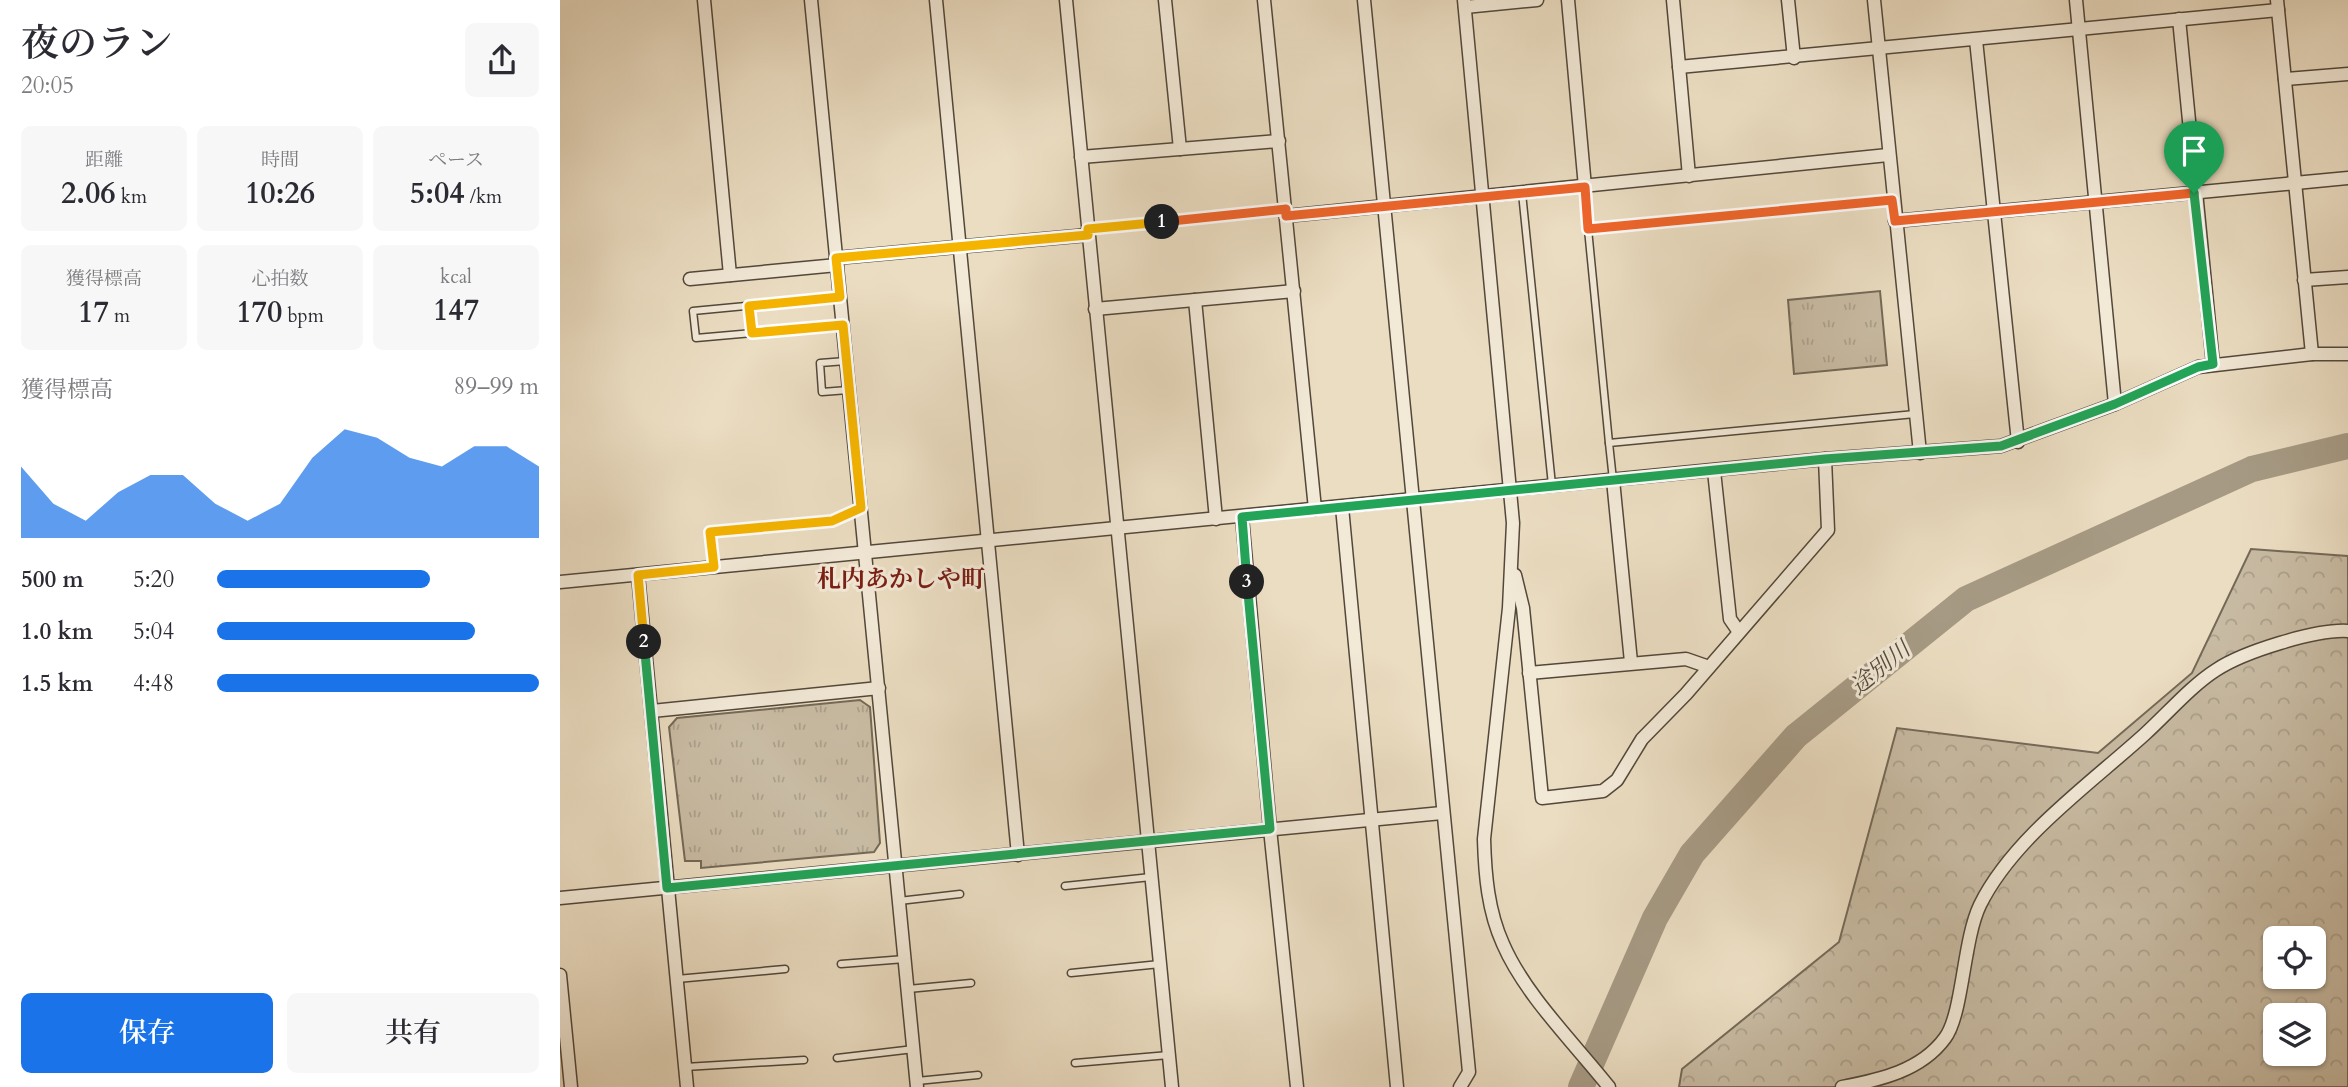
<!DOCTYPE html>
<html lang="ja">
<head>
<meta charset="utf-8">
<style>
  body { margin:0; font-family:Cardo,"Noto Serif JP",serif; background:#f7f7f7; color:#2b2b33; height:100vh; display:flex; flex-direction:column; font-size:26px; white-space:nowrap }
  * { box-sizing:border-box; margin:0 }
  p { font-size:23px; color:#7c7c81 }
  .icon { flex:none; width:38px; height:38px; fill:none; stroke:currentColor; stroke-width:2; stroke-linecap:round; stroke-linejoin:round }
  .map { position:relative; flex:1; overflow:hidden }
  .drawer { display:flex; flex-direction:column; background:#fff; width:560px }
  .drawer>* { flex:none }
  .tools { position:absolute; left:1703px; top:926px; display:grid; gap:14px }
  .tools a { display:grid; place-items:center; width:63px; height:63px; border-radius:10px; background:#fff; box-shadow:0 2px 5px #0004; font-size:35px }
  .pin { position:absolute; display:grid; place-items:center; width:60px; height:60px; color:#fff; margin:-72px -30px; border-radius:50% 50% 50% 0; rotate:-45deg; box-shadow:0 0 7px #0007 }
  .pin .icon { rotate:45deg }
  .km { position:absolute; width:35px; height:35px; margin:-18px; border-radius:50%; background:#222; color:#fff; font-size:19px; line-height:35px; text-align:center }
  .round { display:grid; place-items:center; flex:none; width:74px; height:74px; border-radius:10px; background:#f7f7f7 }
  .headline { display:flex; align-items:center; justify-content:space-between; height:119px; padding:0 21px }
  h1 { font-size:38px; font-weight:600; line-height:52px }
  .figures { display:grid; grid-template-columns:repeat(3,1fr); gap:10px; height:119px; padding:7px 21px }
  .figures div { display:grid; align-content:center; border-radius:10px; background:#f7f7f7; text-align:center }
  .figures b { font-size:30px; font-weight:600 }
  .figures small { font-size:19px; font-weight:400 }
  .figures p { font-size:19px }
  .chart { height:196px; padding:14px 21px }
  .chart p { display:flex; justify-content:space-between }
  .chart svg { width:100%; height:126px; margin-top:7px; fill:#1a73e8; opacity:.7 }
  .button { display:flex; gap:14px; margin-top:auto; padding:14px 21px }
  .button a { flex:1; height:80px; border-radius:10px; background:#1a73e8; color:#fff; font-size:28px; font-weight:600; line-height:80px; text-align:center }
  .button a+a { background:#f7f7f7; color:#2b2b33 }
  ul { padding:0 21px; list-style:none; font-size:23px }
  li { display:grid; grid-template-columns:112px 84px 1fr; align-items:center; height:52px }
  li i { height:18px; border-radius:9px; background:#1a73e8 }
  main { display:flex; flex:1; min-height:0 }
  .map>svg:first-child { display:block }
  .forest { fill:url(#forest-crowns); stroke:#746958; stroke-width:2; fill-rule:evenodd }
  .park { fill:url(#park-tufts); stroke:#746958; stroke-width:2 }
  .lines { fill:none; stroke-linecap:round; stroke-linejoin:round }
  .river { stroke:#a69a84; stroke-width:26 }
  .service-casing { stroke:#52483a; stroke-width:9 }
  .minor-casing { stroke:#52483a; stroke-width:15 }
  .service { stroke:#f2e9d7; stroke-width:6 }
  .minor { stroke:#f2e9d7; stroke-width:12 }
  .split-1-casing { stroke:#fff; stroke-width:14 }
  .split-2-casing { stroke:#fff; stroke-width:14 }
  .split-3-casing { stroke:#fff; stroke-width:14 }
  .split-4-casing { stroke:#fff; stroke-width:14 }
  .split-1 { stroke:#f0652b; stroke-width:9 }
  .split-2 { stroke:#f5b400; stroke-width:9 }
  .split-3 { stroke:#22a559; stroke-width:9 }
  .split-4 { stroke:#22a559; stroke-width:9 }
  .labels { text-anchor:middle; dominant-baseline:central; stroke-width:6; stroke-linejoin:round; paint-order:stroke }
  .water-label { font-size:23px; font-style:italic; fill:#554b3c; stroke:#f2e9d7 }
  .quarter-label { font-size:24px; font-weight:bold; fill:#7a1f14; stroke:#f2e9d7 }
</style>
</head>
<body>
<main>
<section class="drawer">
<div class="headline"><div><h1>夜のラン</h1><p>20:05</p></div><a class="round"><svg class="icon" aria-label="share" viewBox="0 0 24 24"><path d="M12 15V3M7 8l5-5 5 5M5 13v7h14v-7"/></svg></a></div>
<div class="figures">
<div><p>距離</p><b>2.06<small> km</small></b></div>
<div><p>時間</p><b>10:26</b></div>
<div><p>ペース</p><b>5:04<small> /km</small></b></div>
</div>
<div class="figures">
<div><p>獲得標高</p><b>17<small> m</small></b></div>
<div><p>心拍数</p><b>170<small> bpm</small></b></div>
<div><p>kcal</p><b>147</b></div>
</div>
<div class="chart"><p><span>獲得標高</span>89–99 m</p>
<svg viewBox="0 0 160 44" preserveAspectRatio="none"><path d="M0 44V19L10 32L20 38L30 28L40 22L50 22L60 32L70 38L80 32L90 16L100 6L110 9L120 16L130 19L140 12L150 12L160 19V44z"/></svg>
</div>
<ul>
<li><b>500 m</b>5:20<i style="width:66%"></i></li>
<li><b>1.0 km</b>5:04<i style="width:80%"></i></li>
<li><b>1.5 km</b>4:48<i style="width:100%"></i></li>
</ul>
<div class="button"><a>保存</a><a>共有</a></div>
</section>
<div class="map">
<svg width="1788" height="1087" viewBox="0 0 1788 1087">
  <defs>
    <pattern id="forest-crowns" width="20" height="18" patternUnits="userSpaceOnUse" patternTransform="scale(1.75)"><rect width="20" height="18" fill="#c8bba3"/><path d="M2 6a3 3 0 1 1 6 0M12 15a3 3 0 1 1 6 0" fill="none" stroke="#aba08b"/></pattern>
    <pattern id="park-tufts" width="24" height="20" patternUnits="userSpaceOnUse" patternTransform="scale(1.75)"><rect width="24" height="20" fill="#c8bba3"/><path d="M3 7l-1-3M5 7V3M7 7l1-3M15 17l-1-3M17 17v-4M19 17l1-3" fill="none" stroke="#aba08b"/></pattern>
  </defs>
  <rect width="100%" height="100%" fill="#ebddc2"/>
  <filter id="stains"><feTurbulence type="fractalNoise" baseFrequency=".00286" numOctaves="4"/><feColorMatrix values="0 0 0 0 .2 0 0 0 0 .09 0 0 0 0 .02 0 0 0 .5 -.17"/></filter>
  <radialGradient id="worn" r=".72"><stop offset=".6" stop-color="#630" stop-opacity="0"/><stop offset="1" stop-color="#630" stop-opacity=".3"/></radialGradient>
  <!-- forest -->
  <path class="forest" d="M 1691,549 L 1788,556 L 1788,1087 L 1119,1087 L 1122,1069 L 1279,942 L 1337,728 L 1538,753 L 1632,673 ZM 1715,938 L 1754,938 L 1754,976 L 1715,976 ZM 1715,1015 L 1754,1015 L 1754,1054 L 1715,1054 Z"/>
  <!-- park -->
  <g class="park">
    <path d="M 1320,291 L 1327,365 L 1234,374 L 1228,300 Z"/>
    <path d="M 300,700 L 310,707 L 320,843 L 314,852 L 141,868 L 141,861 L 125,861 L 109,727 L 117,718 Z"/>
  </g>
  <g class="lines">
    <!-- river -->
    <path class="river" d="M 1021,1087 L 1095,918 L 1132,854 L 1236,736 L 1406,599 L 1692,469 L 1788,446"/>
    <defs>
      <g id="service">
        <path d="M 1025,187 L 1028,229 L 1332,200"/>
        <path d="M 962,193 L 992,485"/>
        <path d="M 529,229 L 724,210"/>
        <path d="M 1028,229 L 1049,443"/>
        <path d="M 280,297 L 133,311 L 136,338 L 283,325"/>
        <path d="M 189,306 L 192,333"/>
        <path d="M 286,361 L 260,363 L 262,392 L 288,390"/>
        <path d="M 1053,480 L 1049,443 L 1355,414"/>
        <path d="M 154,567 L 150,532 L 272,521 L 301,508"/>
        <path d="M 505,886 L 591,877"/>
        <path d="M 339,901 L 400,894"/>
        <path d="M 281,964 L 345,959"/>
        <path d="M 511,973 L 600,964"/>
        <path d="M 117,979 L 225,969"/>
        <path d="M 348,989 L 411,983"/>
        <path d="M 277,1058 L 354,1049"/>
        <path d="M 515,1063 L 609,1055"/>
        <path d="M 125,1067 L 244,1060"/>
        <path d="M 357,1081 L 418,1075"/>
      </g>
      <g id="minor">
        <path d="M 144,0 L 170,275"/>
        <path d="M 251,0 L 357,1087"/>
        <path d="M 376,0 L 458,855"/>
        <path d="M 506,0 L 612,1087"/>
        <path d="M 605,0 L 620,149"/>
        <path d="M 704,0 L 755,509"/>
        <path d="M 804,0 L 909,1072 L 900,1087"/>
        <path d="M 904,0 L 953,523 L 949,608 L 924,839 C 925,875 928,911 943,944 C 965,995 1015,1044 1049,1087"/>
        <path d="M 1008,0 L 1025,187"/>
        <path d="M 1113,0 L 1129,176"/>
        <path d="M 1228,0 L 1234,58"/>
        <path d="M 1314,0 L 1360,453"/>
        <path d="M 1516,0 L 1555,404"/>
        <path d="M 1717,0 L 1752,354"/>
        <path d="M 905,7 L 977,0"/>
        <path d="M 1619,19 L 1653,364"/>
        <path d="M 1416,40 L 1458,442"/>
        <path d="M 1119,67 L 1718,10"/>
        <path d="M 1725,79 L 1788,74"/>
        <path d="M 521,157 L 719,141"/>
        <path d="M 726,216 L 1328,155"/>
        <path d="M 1335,221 L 1788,178"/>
        <path d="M 276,258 L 528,235"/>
        <path d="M 130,279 L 277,265"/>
        <path d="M 1744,280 L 1788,277"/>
        <path d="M 635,300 L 656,519"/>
        <path d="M 535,309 L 734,291"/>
        <path d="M 1154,471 L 1170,619 L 1179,632"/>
        <path d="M 1053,480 L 1071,662"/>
        <path d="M 782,507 L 837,1087"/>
        <path d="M 682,517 L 710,829 L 737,1087"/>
        <path d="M 78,575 L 127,1087"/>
        <path d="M 955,575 L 963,608 L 982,798 L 1043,791 L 1057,780 L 1082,739 L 1126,694 L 1268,530 L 1265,459"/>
        <path d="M 0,582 L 1265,459 L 1441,446 L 1555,404 L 1638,367 L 1752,354 L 1788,354"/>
        <path d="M 969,673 L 1126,659 L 1149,667"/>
        <path d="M 92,711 L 319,688"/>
        <path d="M 0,898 L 882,813"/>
        <path d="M 0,975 L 11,1087"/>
        <path d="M 1282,1087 C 1319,1080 1361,1071 1385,1038 C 1403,1014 1403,940 1420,905 C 1453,838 1530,784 1585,734 C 1608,713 1631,686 1656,670 C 1683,652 1756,629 1788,631"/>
      </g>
    </defs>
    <!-- service casing -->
    <use href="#service" class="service-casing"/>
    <!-- minor casing -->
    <use href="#minor" class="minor-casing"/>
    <!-- service -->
    <use href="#service" class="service"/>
    <!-- minor -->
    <use href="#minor" class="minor"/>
  </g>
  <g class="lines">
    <defs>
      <path id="split-1" d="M 602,222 L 726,209 L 726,216 L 1025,187 L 1028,229 L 1332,200 L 1335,221 L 1634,193"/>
      <path id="split-2" d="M 84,642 L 78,575 L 154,567 L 150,532 L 272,521 L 301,508 L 283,325 L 192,333 L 189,306 L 280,297 L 276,258 L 528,235 L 528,229 L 602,222"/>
      <path id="split-3" d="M 84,642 L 107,888 L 710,829 L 687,582"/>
      <path id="split-4" d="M 687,582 L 682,517 L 1265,459 L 1441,446 L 1555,404 L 1638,367 L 1653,364 L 1634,193"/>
    </defs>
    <!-- split-1 casing -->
    <use href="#split-1" class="split-1-casing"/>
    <!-- split-2 casing -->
    <use href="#split-2" class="split-2-casing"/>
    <!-- split-3 casing -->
    <use href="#split-3" class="split-3-casing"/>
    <!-- split-4 casing -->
    <use href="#split-4" class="split-4-casing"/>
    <!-- split-1 -->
    <use href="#split-1" class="split-1"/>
    <!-- split-2 -->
    <use href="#split-2" class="split-2"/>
    <!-- split-3 -->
    <use href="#split-3" class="split-3"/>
    <!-- split-4 -->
    <use href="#split-4" class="split-4"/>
  </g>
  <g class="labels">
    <!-- water labels -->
    <g class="water-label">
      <text transform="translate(1320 668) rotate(-39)">途別川</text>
    </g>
    <!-- quarter labels -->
    <g class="quarter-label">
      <text x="341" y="579">札内あかしや町</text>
    </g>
  </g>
  <rect width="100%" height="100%" filter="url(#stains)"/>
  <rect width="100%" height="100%" fill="url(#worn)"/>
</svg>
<div class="tools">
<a><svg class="icon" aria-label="locate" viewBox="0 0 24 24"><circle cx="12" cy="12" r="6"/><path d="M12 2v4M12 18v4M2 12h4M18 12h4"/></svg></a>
<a><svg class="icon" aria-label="layers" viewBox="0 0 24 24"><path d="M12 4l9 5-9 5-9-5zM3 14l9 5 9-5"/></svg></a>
</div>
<div class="pin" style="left:1634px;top:193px;background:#1e9e55"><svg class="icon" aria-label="arrive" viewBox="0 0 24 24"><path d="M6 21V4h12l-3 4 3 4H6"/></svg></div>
<b class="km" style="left:602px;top:222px">1</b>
<b class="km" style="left:84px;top:642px">2</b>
<b class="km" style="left:687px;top:582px">3</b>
</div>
</main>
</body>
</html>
